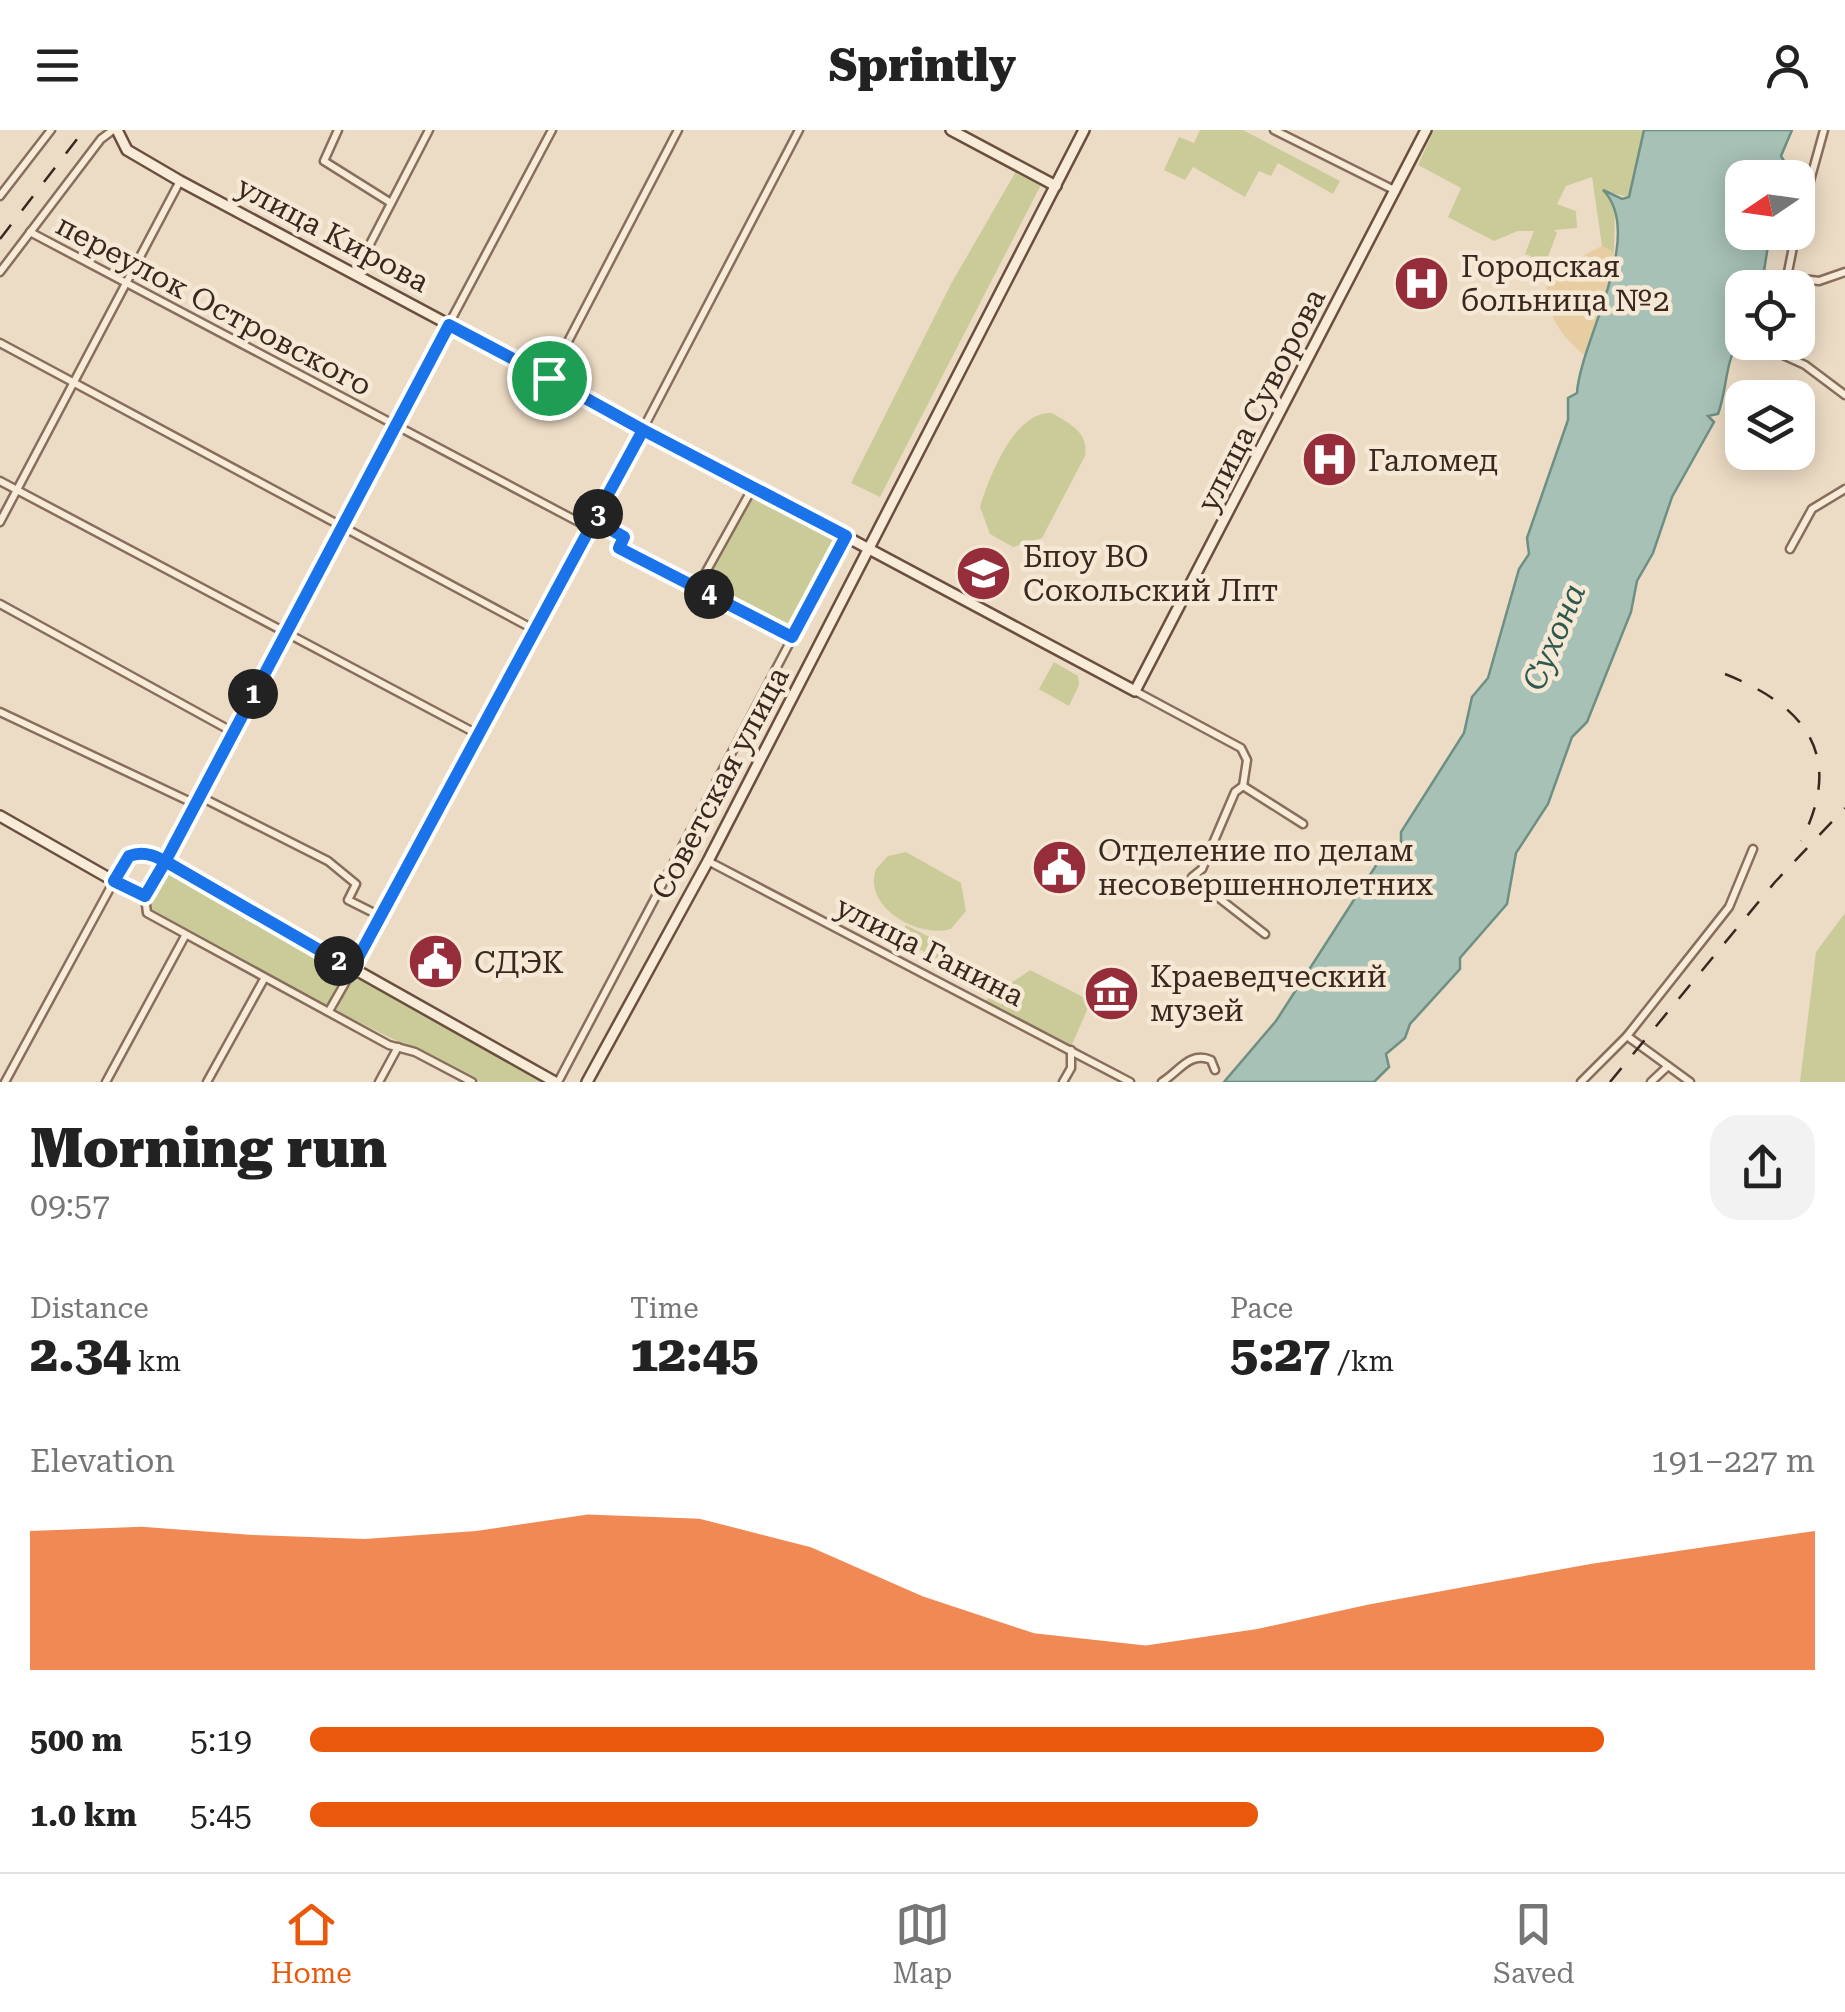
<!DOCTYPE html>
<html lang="en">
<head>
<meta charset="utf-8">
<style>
  body { margin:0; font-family:"Roboto Serif",serif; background:#f2f2f2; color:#222; height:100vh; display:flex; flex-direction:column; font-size:38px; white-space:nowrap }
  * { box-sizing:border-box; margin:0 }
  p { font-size:32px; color:#767676 }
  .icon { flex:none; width:55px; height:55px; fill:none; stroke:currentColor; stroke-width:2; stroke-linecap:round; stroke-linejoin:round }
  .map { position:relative; height:952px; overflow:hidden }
  .side { display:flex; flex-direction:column; background:#fff; flex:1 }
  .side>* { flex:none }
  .needle { width:65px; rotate:257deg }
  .controls { position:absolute; left:1725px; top:30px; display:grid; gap:20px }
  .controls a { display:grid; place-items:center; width:90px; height:90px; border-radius:20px; background:#fff; box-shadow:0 5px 25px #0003; font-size:50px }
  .pin { position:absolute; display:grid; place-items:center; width:85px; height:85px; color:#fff; margin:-42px; border:5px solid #fff; border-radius:50%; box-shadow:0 2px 10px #0007 }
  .km { position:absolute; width:50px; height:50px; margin:-25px; border-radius:50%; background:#222; color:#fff; font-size:28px; line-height:50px; text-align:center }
  .round { display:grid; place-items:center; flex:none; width:105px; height:105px; border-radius:30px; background:#f2f2f2 }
  .head { display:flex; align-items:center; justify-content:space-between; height:170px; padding:0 30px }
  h1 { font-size:55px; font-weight:800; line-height:75px }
  .figures { display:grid; grid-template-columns:repeat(3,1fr); gap:15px; height:170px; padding:10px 30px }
  .figures div { display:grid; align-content:center }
  .figures b { font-size:50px; font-weight:800 }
  .figures small { font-size:28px; font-weight:400 }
  .figures p { font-size:28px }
  .chart { height:280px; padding:20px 30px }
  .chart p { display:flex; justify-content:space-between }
  .chart svg { width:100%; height:180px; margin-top:10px; fill:#ea580c; opacity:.7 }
  ul { padding:0 30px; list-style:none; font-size:32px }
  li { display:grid; grid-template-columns:160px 120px 1fr; align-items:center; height:75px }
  li i { height:25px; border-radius:12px; background:#ea580c }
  header { display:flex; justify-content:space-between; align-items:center; height:130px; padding:0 30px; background:#fff; font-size:45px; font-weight:800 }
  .menu { display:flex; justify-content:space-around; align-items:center; height:140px; border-top:2px solid #e0e0e0; background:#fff; font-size:28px; color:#767676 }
  .menu a { display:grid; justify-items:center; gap:5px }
  .menu .active { color:#ea580c }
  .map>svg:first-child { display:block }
  .green { fill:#cbcb99 }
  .sand { fill:#e8cda3 }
  .water { fill:#a7c1b6; stroke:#6e8f83; stroke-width:2.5 }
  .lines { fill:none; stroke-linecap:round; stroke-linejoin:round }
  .street-casing { stroke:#886e5c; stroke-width:11 }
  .secondary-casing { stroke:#6a4f3f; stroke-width:14 }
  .street { stroke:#f8ebd8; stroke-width:6 }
  .secondary { stroke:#f8ebd8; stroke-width:9 }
  .rail { stroke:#38281f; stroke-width:2.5; stroke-dasharray:18 18; stroke-linecap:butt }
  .route-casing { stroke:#fff; stroke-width:20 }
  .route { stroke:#1a73e8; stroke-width:12 }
  .labels { text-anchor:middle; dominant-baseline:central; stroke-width:9; stroke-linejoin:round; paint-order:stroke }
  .street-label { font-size:30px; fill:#38281f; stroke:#f5e8d5 }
  .poi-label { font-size:30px; fill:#38281f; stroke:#f5e8d5; text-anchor:start }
  .water-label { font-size:32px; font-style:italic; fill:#2f5850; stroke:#f5e8d5 }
</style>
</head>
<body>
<header><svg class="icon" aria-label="menu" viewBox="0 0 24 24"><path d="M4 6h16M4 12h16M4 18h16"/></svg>Sprintly<svg class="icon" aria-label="person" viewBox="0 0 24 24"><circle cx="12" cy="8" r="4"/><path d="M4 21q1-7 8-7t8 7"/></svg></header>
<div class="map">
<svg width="1845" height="952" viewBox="0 0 1845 952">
  <rect width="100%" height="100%" fill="#eddcc5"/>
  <!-- green -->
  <g class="green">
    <path d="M 1200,0 L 1243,0 L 1340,51 L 1333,64 L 1278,33 L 1271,46 L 1259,41 L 1245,67 L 1193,37 L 1185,50 L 1164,40 L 1179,7 L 1194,13 Z"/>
    <path d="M 1434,0 L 1644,0 L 1629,67 L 1607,62 L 1615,75 L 1614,123 L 1602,116 L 1592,47 L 1566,56 L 1557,74 L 1576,81 L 1577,98 L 1554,100 L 1557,103 L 1546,132 L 1525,124 L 1534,101 L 1518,101 L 1494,111 L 1448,87 L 1461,58 L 1418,35 Z"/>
    <path d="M 1019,36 L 1044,49 L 880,367 L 851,353 L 951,154 Z"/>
    <path d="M 1052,283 C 1070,294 1089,302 1085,326 L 1042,408 L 1013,417 L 990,404 L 980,377 C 989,347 1015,280 1052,283 Z"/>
    <path d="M 753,364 L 840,407 L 789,502 L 700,456 Z"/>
    <path d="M 1054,532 L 1078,546 L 1079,555 L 1069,576 L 1039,559 Z"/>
    <path d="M 906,722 L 961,753 L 966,781 L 951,799 C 919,809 862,777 876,739 L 888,726 Z"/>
    <path d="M 170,742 L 345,839 L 328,874 L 322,875 L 148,781 L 146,775 L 163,744 Z"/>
    <path d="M 1845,783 L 1845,952 L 1800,952 L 1816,822 Z"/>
    <path d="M 906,795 L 947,816 L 940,830 L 899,809 Z"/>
    <path d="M 1030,840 L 1091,871 L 1070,919 L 982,873 Z"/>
    <path d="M 353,844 L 546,952 L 480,952 L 336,881 Z"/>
  </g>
  <!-- sand -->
  <path class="sand" d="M 1602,116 L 1614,123 C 1610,158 1602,195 1585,226 C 1556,201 1545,183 1547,144 C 1568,139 1582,124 1602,116 Z"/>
  <!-- water -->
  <path class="water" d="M 1644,0 L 1792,0 L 1781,26 L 1787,36 L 1781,47 L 1742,48 L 1742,102 L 1770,103 L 1764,141 L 1756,149 L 1757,157 L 1742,158 L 1734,195 L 1739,212 C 1725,230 1727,261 1718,284 L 1708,286 L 1714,292 L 1672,367 L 1653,423 L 1637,451 L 1631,482 L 1587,592 L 1572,607 L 1548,674 L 1516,723 L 1507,774 L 1460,828 L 1460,839 L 1410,894 L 1405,908 L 1386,924 L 1389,937 L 1374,952 L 1224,952 L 1276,891 L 1386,720 L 1401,712 L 1401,702 L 1464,603 L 1472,567 L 1488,548 L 1519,439 L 1529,424 L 1527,408 L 1568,290 L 1568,268 L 1577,263 C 1580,211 1647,105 1603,60 L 1622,69 L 1629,67 Z"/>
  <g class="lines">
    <defs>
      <g id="street">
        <path d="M 338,0 L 324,31 L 391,73"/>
        <path d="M 1274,0 L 1396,61"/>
        <path d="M 0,66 L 51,0"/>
        <path d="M 1798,94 L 1824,0"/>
        <path d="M 30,102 L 590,398"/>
        <path d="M 1796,102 L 1787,147 L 1819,151 L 1845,142"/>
        <path d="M 0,142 L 101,9 L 113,0"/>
        <path d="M 355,143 L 429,0"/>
        <path d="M 0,213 L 535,500"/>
        <path d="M 1774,221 L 1805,235 L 1845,265"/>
        <path d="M 549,248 L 678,0"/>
        <path d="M 643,299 L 799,0"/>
        <path d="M 0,351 L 479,605"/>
        <path d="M 594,391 L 624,407 L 619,418 L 792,507"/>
        <path d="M 0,392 L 180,51"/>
        <path d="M 1790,419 L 1812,379 L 1845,359"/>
        <path d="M 697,458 L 752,359"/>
        <path d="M 0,474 L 233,602"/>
        <path d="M 1135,561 L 1241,618 L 1247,630 L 1243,656"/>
        <path d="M 0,582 L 195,674"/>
        <path d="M 1243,656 L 1235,662 L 1202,739 L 1192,747 L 1265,804"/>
        <path d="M 1243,656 L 1303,694"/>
        <path d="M 199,666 L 328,731 L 356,754 L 348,770 L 382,787"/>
        <path d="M 708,731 L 1130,952"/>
        <path d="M 145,766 L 552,0"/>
        <path d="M 145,766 L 147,783 L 389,915 L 415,922 L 472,952"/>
        <path d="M 329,881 L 353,839"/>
        <path d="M 1627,906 L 1729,777 L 1753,719"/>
        <path d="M 5,952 L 114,751 L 145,766"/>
        <path d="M 106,952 L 185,806"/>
        <path d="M 207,952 L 264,849"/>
        <path d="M 379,952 L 398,917"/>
        <path d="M 558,952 L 846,406"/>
        <path d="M 1063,952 L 1071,938 L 1071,920"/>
        <path d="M 1162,952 C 1179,942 1189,921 1211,930 L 1215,940"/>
        <path d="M 1581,952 L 1627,906 L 1690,952"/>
        <path d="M 1651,952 L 1668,936"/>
      </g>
      <g id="secondary">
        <path d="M 117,0 L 127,20 L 180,51 L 1135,561 L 1426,0"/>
        <path d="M 951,0 L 1056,56"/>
        <path d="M 0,686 L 114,751 L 129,727 L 150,724 L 555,952"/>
        <path d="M 353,839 L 643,300"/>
        <path d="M 587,952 L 708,731 L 1084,0"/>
      </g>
    </defs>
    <!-- street casing -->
    <use href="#street" class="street-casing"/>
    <!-- secondary casing -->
    <use href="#secondary" class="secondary-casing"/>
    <!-- street -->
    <use href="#street" class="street"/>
    <!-- secondary -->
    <use href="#secondary" class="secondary"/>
    <!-- rail -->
    <g class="rail">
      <path d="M 0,109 L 84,0"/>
      <path d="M 1725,544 C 1806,576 1845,626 1801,711"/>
      <path d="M 1610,952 L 1775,752 L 1845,678"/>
    </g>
  </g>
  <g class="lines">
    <defs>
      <path id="route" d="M 549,248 L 449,195 L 165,732 L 145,766 L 114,751 L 129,726 C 147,719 161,729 177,738 L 352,839 L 590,398 L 594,390 L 643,300 L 846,406 L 792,507 L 619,418 L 624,407 L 594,390 L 643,300 L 549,248"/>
    </defs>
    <!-- route casing -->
    <use href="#route" class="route-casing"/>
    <!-- route -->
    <use href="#route" class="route"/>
  </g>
  <!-- icons -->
  <defs>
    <symbol id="hospital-disc" viewBox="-11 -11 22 22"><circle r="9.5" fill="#962d3b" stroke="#f5e8d5"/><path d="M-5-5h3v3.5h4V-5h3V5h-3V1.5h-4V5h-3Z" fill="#fff"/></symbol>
    <symbol id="university-disc" viewBox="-11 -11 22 22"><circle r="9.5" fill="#962d3b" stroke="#f5e8d5"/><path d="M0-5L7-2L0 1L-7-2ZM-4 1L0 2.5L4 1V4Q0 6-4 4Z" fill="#fff"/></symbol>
    <symbol id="civic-disc" viewBox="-11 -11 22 22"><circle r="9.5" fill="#962d3b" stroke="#f5e8d5"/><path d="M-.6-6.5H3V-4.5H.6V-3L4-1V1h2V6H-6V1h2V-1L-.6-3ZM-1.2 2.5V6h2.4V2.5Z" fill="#fff"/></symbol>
    <symbol id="museum-disc" viewBox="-11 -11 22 22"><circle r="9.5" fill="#962d3b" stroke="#f5e8d5"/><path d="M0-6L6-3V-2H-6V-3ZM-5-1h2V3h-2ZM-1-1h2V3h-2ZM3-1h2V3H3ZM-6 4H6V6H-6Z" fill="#fff"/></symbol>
  </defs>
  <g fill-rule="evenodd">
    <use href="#hospital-disc" x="1390" y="122" width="63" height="63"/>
    <use href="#hospital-disc" x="1298" y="298" width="63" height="63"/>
    <use href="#university-disc" x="952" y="412" width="63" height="63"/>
    <use href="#civic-disc" x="1028" y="706" width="63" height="63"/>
    <use href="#civic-disc" x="404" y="800" width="63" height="63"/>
    <use href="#museum-disc" x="1080" y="832" width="63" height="63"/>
  </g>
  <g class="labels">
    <!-- street labels -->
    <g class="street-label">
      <text transform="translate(333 104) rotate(28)">улица Кирова</text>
      <text transform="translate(214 175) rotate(28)">переулок Островского</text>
      <text transform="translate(1261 270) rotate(-63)">улица Суворова</text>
      <text transform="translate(720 653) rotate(-62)">Советская улица</text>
      <text transform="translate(930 821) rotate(27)">улица Ганина</text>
    </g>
    <!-- poi labels -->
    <g class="poi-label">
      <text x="1461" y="136">Городская<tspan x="1461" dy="34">больница №2</tspan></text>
      <text x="1368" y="330">Галомед</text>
      <text x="1023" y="426">Бпоу ВО<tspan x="1023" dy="34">Сокольский Лпт</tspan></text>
      <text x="1098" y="720">Отделение по делам<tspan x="1098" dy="34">несовершеннолетних</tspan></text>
      <text x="474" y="832">СДЭК</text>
      <text x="1150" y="846">Краеведческий<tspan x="1150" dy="34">музей</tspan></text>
    </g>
    <!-- water labels -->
    <g class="water-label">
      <text transform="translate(1554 507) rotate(-67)">Сухона</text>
    </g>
  </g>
</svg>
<div class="controls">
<a><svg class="needle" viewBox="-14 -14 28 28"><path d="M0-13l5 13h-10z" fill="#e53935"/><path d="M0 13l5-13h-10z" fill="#767676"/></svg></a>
<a><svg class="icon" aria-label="locate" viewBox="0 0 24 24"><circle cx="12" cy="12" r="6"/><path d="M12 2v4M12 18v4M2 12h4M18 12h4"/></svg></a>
<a><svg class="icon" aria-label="layers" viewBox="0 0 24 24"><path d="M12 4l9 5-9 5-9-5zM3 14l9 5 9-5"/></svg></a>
</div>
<div class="pin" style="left:549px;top:248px;background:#1e9e55"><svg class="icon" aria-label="arrive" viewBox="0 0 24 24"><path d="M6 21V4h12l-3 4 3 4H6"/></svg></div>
<b class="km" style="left:253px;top:564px">1</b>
<b class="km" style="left:339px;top:831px">2</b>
<b class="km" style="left:598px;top:384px">3</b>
<b class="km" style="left:709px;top:464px">4</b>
</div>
<section class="side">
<div class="head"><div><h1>Morning run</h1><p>09:57</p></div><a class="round"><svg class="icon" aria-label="share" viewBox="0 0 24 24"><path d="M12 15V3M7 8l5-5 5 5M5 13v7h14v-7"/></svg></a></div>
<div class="figures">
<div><p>Distance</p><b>2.34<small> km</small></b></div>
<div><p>Time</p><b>12:45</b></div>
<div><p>Pace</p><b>5:27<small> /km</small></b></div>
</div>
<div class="chart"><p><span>Elevation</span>191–227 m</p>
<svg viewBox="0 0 160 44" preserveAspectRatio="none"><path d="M0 44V10L10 9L20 11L30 12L40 10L50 6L60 7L70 14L80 26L90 35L100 38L110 34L120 28L130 23L140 18L150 14L160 10V44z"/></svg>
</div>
<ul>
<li><b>500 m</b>5:19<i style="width:86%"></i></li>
<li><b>1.0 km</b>5:45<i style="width:63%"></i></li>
</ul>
</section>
<nav class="menu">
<a class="active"><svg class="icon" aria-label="home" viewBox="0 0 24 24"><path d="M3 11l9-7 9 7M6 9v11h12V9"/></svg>Home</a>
<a><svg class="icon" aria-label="map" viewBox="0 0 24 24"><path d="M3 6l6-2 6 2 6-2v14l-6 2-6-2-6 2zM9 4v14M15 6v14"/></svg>Map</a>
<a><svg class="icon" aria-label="saved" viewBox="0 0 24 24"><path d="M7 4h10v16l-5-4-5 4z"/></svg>Saved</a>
</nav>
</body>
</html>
